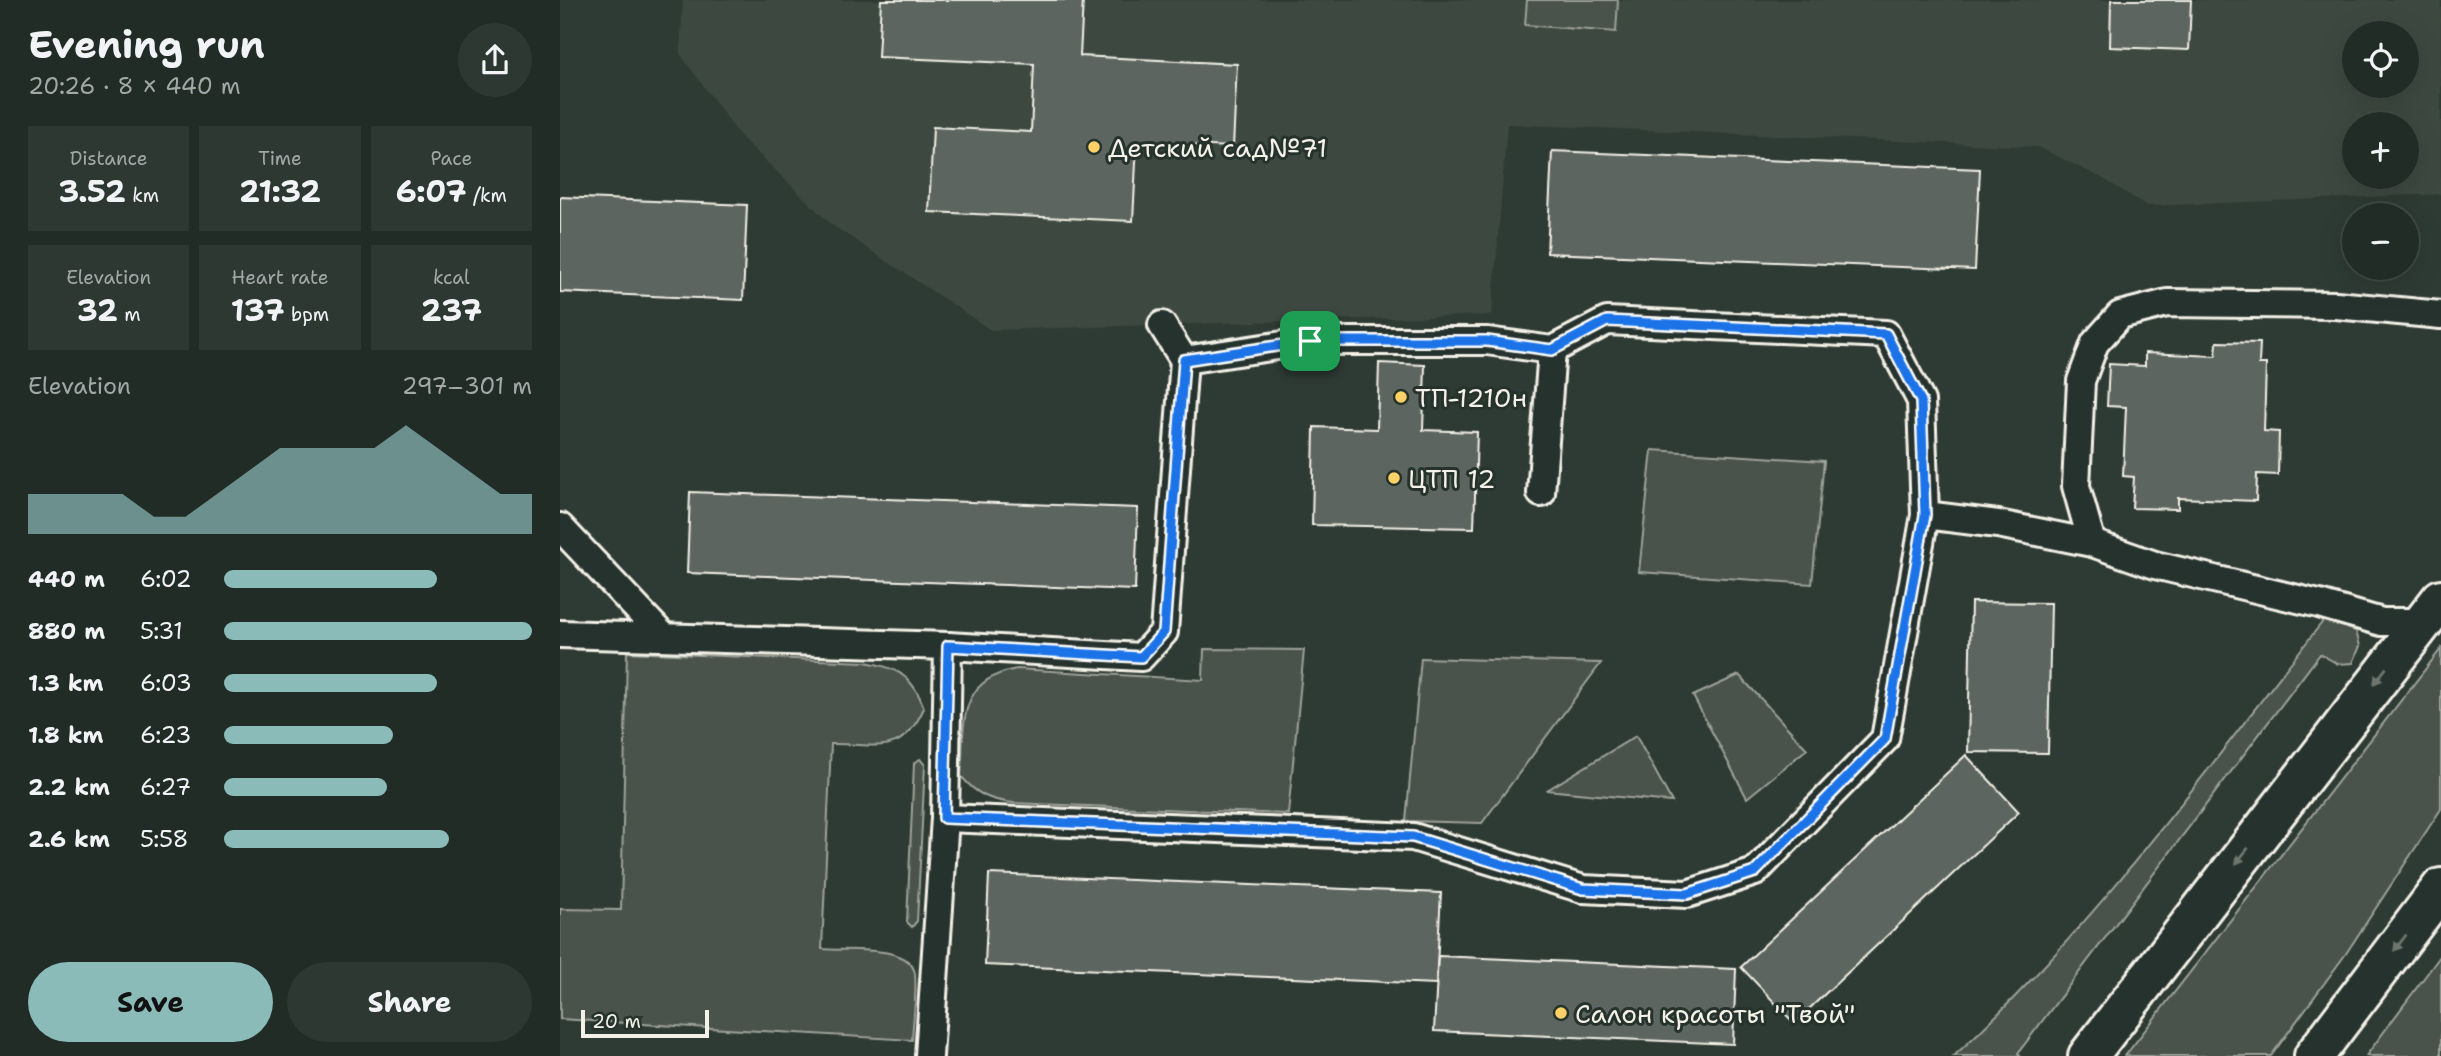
<!DOCTYPE html>
<html lang="en">
<head>
<meta charset="utf-8">
<style>
  body { margin:0; font-family:"Shantell Sans",sans-serif; background:#2e3833; color:#f1f3f6; height:100vh; display:flex; flex-direction:column; font-size:26px; white-space:nowrap }
  * { box-sizing:border-box; margin:0 }
  p { font-size:23px; color:#a2a7a7 }
  .icon { flex:none; width:38px; height:38px; fill:none; stroke:currentColor; stroke-width:2; stroke-linecap:round; stroke-linejoin:round }
  .map { position:relative; flex:1; overflow:hidden }
  .panel { display:flex; flex-direction:column; background:#222c27; width:560px }
  .panel>* { flex:none }
  .fabs { position:absolute; left:1782px; top:21px; display:grid; gap:14px }
  .fabs a { display:grid; place-items:center; width:77px; height:77px; border-radius:50%; background:#222c27; box-shadow:0 7px 28px #0002,0 0 0 2px #3f4844; font-size:35px }
  .scale { position:absolute; left:21px; bottom:18px; width:128px; box-sizing:border-box; padding-left:7px; border:4px solid #f4f1e8; border-top:0; font-size:19px; line-height:24px; white-space:nowrap; color:#f4f1e8; -webkit-text-stroke:5px #26332d; paint-order:stroke }
  .pin { position:absolute; display:grid; place-items:center; width:60px; height:60px; color:#fff; margin:-30px; border-radius:14px; box-shadow:0 4px 10px #0006 }
  .round { display:grid; place-items:center; flex:none; width:74px; height:74px; border-radius:37px; background:#2e3833 }
  .overview { display:flex; align-items:center; justify-content:space-between; height:119px; padding:0 28px }
  h1 { font-size:38px; font-weight:700; line-height:52px }
  .stats { display:grid; grid-template-columns:repeat(3,1fr); gap:10px; height:119px; padding:7px 28px }
  .stats div { display:grid; align-content:center; border-radius:0px; background:#2e3833; text-align:center }
  .stats b { font-size:30px; font-weight:700 }
  .stats small { font-size:19px; font-weight:400 }
  .stats p { font-size:19px }
  .chart { height:196px; padding:14px 28px }
  .chart p { display:flex; justify-content:space-between }
  .chart svg { width:100%; height:126px; margin-top:7px; fill:#8bbbb9; opacity:.7 }
  .primary-button { display:flex; gap:14px; margin-top:auto; padding:14px 28px }
  .primary-button a { flex:1; height:80px; border-radius:42px; background:#8bbbb9; color:#111; font-size:28px; font-weight:700; line-height:80px; text-align:center }
  .primary-button a+a { background:#2e3833; color:#f1f3f6 }
  ul { padding:0 28px; list-style:none; font-size:23px }
  li { display:grid; grid-template-columns:112px 84px 1fr; align-items:center; height:52px }
  li i { height:18px; border-radius:9px; background:#8bbbb9 }
  main { display:flex; flex:1; min-height:0 }
  .map>svg:first-child { display:block }
  .built { fill:#3c4841; fill-rule:evenodd }
  .green { fill:#48524c; stroke:#9ea29a; stroke-width:2 }
  .building { fill:#5c655e; stroke:#f4f1e8; stroke-width:2 }
  .lines { fill:none; stroke-linecap:round; stroke-linejoin:round }
  .lane-casing { stroke:#f4f1e8; stroke-width:32 }
  .street-casing { stroke:#f4f1e8; stroke-width:44 }
  .secondary-casing { stroke:#f4f1e8; stroke-width:44 }
  .lane { stroke:#26332d; stroke-width:26 }
  .street { stroke:#26332d; stroke-width:38 }
  .secondary { stroke:#26332d; stroke-width:38 }
  .oneway { fill:#6e766e }
  .route-casing { stroke:#fff; stroke-width:14 }
  .route { stroke:#1a73e8; stroke-width:9 }
  .poi-dot { fill:#ffd166; stroke:#26332d; stroke-width:2.5 }
  .labels { text-anchor:middle; dominant-baseline:central; stroke-width:6; stroke-linejoin:round; paint-order:stroke }
  .poi-label { font-size:26px; fill:#f4f1e8; stroke:#26332d; text-anchor:start }
</style>
</head>
<body>
<main>
<section class="panel">
<div class="overview"><div><h1>Evening run</h1><p>20:26 · 8 × 440 m</p></div><a class="round"><svg class="icon" aria-label="share" viewBox="0 0 24 24"><path d="M12 15V3M7 8l5-5 5 5M5 13v7h14v-7"/></svg></a></div>
<div class="stats">
<div><p>Distance</p><b>3.52<small> km</small></b></div>
<div><p>Time</p><b>21:32</b></div>
<div><p>Pace</p><b>6:07<small> /km</small></b></div>
</div>
<div class="stats">
<div><p>Elevation</p><b>32<small> m</small></b></div>
<div><p>Heart rate</p><b>137<small> bpm</small></b></div>
<div><p>kcal</p><b>237</b></div>
</div>
<div class="chart"><p><span>Elevation</span>297–301 m</p>
<svg viewBox="0 0 160 44" preserveAspectRatio="none"><path d="M0 44V30L10 30L20 30L30 30L40 38L50 38L60 30L70 22L80 14L90 14L100 14L110 14L120 6L130 14L140 22L150 30L160 30V44z"/></svg>
</div>
<ul>
<li><b>440 m</b>6:02<i style="width:69%"></i></li>
<li><b>880 m</b>5:31<i style="width:100%"></i></li>
<li><b>1.3 km</b>6:03<i style="width:69%"></i></li>
<li><b>1.8 km</b>6:23<i style="width:55%"></i></li>
<li><b>2.2 km</b>6:27<i style="width:53%"></i></li>
<li><b>2.6 km</b>5:58<i style="width:73%"></i></li>
</ul>
<div class="primary-button"><a>Save</a><a>Share</a></div>
</section>
<div class="map">
<svg width="1881" height="1056" viewBox="0 0 1881 1056">
  <rect width="100%" height="100%" fill="#2e3b34"/>
  <filter id="ink" filterUnits="userSpaceOnUse"><feTurbulence type="fractalNoise" baseFrequency=".0143" numOctaves="2"/><feDisplacementMap in="SourceGraphic" scale="14" xChannelSelector="R" yChannelSelector="G"/><feConvolveMatrix kernelMatrix="1 2 1 2 8 2 1 2 1" color-interpolation-filters="sRGB"/></filter>
  <g filter="url(#ink)">
    <!-- built -->
    <path class="built" d="M 123,0 L 1881,0 L 1881,194 L 1587,206 L 1542,178 L 1478,147 L 947,124 L 932,315 L 431,330 L 272,225 L 181,137 L 120,54 ZM 1794,33 L 1846,33 L 1846,86 L 1794,86 ZM 1794,124 L 1846,124 L 1846,177 L 1794,177 Z"/>
    <!-- green -->
    <g class="green">
      <path d="M 967,0 L 1058,0 L 1056,32 L 965,25 Z"/>
      <path d="M 1092,450 L 1264,461 L 1252,584 L 1079,572 Z"/>
      <path d="M 1764,620 L 1796,631 L 1800,646 L 1793,663 L 1778,664 L 1760,654 L 1458,1053 L 1460,1056 L 1394,1056 C 1535,927 1646,770 1764,620 Z"/>
      <path d="M 644,649 L 744,650 L 728,814 L 453,803 C 429,800 417,795 401,776 C 405,726 395,680 457,669 L 643,680 Z"/>
      <path d="M 1881,649 L 1881,809 L 1785,955 L 1711,1056 L 1565,1056 Z"/>
      <path d="M 67,652 L 304,662 C 337,667 353,676 364,708 C 341,759 317,743 271,744 L 262,949 C 284,952 351,943 355,974 C 357,995 353,1019 352,1040 L 0,1019 L 0,909 L 61,910 Z"/>
      <path d="M 861,658 L 1041,663 L 922,823 L 846,821 Z"/>
      <path d="M 1179,675 L 1247,749 L 1187,798 L 1133,696 Z"/>
      <path d="M 1076,736 L 1112,802 L 986,790 L 987,790 Z"/>
      <path d="M 360,759 L 365,765 L 357,921 L 352,927 L 347,922 L 354,763 Z"/>
      <path d="M 1881,955 L 1881,1056 L 1806,1056 L 1878,959 Z"/>
    </g>
    <!-- building -->
    <g class="building">
      <path d="M 321,0 L 523,0 L 520,56 L 677,64 L 673,147 L 577,143 L 573,221 L 369,212 L 373,127 L 471,132 L 474,64 L 318,57 Z"/>
      <path d="M 1551,0 L 1631,0 L 1629,50 L 1550,47 Z"/>
      <path d="M 992,151 L 1420,169 L 1415,270 L 987,253 Z"/>
      <path d="M 0,197 L 187,205 L 183,300 L 0,292 Z"/>
      <path d="M 1657,342 L 1700,343 L 1699,364 L 1706,364 L 1704,431 L 1719,432 L 1718,475 L 1697,474 L 1696,501 L 1618,498 L 1618,509 L 1572,508 L 1574,477 L 1563,476 L 1566,407 L 1547,406 L 1549,364 L 1585,366 L 1585,353 L 1656,356 Z"/>
      <path d="M 819,363 L 865,365 L 863,430 L 917,432 L 914,528 L 752,525 L 754,427 L 817,429 Z"/>
      <path d="M 130,492 L 578,508 L 575,590 L 127,573 Z"/>
      <path d="M 1411,602 L 1491,603 L 1488,753 L 1408,752 Z"/>
      <path d="M 1406,755 L 1459,812 L 1234,1023 L 1181,967 Z"/>
      <path d="M 429,874 L 881,893 L 876,984 L 425,965 Z"/>
      <path d="M 878,956 L 1176,969 L 1173,1044 L 874,1031 Z"/>
    </g>
    <g class="lines">
      <defs>
        <g id="lane">
          <path d="M 602,325 L 624,360"/>
          <path d="M 981,493 L 992,350"/>
          <path d="M 1365,515 L 1438,524 L 1532,543 L 1595,565 L 1759,604 L 1822,622 L 1862,622"/>
          <path d="M 0,527 L 102,635"/>
          <path d="M 1532,543 L 1516,486 L 1521,381 L 1535,343 L 1560,315 L 1607,303 L 1776,305 L 1881,315"/>
          <path d="M 0,634 L 388,646 L 581,657 L 604,632 L 624,360 L 750,341 L 927,341 L 992,350 L 1047,321 L 1326,334 L 1361,401 L 1365,515 L 1325,739 L 1195,872 L 1127,894 L 1023,889 L 853,837 L 385,818"/>
          <path d="M 369,1056 L 385,818 L 388,646"/>
        </g>
        <path id="street" d="M 1528,1056 L 1881,599"/>
        <path id="secondary" d="M 1754,1056 L 1881,888"/>
      </defs>
      <!-- lane casing -->
      <use href="#lane" class="lane-casing"/>
      <!-- street casing -->
      <use href="#street" class="street-casing"/>
      <!-- secondary casing -->
      <use href="#secondary" class="secondary-casing"/>
      <!-- lane -->
      <use href="#lane" class="lane"/>
      <!-- street -->
      <use href="#street" class="street"/>
      <!-- secondary -->
      <use href="#secondary" class="secondary"/>
    </g>
    <!-- one-way arrows -->
    <defs><path id="oneway-solid" d="M-6-.8H1V-3.2L6.5 0L1 3.2V.8H-6Z" transform="scale(1.75)"/></defs>
    <g class="oneway">
      <use href="#oneway-solid" transform="translate(1820 676) rotate(128)"/>
      <use href="#oneway-solid" transform="translate(1682 856) rotate(128)"/>
      <use href="#oneway-solid" transform="translate(1840 943) rotate(127)"/>
    </g>
  </g>
  <g class="lines" filter="url(#ink)">
    <defs>
      <path id="route" d="M 1047,321 L 1326,334 L 1361,401 L 1365,515 L 1325,739 L 1195,872 L 1127,894 L 1023,889 L 853,837 L 384,818 L 388,646 L 581,657 L 604,632 L 624,360 L 750,341 L 927,341 L 992,350 Z"/>
    </defs>
    <!-- route casing -->
    <use href="#route" class="route-casing"/>
    <!-- route -->
    <use href="#route" class="route"/>
  </g>
  <!-- markers -->
  <g class="poi-dot">
    <circle cx="534" cy="147" r="7"/>
    <circle cx="841" cy="397" r="7"/>
    <circle cx="834" cy="478" r="7"/>
    <circle cx="1001" cy="1013" r="7"/>
  </g>
  <g class="labels">
    <!-- poi labels -->
    <g class="poi-label">
      <text x="548" y="147">Детский сад№71</text>
      <text x="855" y="397">ТП-1210н</text>
      <text x="848" y="478">ЦТП 12</text>
      <text x="1015" y="1013">Салон красоты "Твой"</text>
    </g>
  </g>
</svg>
<div class="fabs">
<a><svg class="icon" aria-label="locate" viewBox="0 0 24 24"><circle cx="12" cy="12" r="6"/><path d="M12 2v4M12 18v4M2 12h4M18 12h4"/></svg></a>
<a>+</a>
<a>−</a>
</div>
<div class="scale">20 m</div>
<div class="pin" style="left:750px;top:341px;background:#1e9e55"><svg class="icon" aria-label="arrive" viewBox="0 0 24 24"><path d="M6 21V4h12l-3 4 3 4H6"/></svg></div>
</div>
</main>
</body>
</html>
